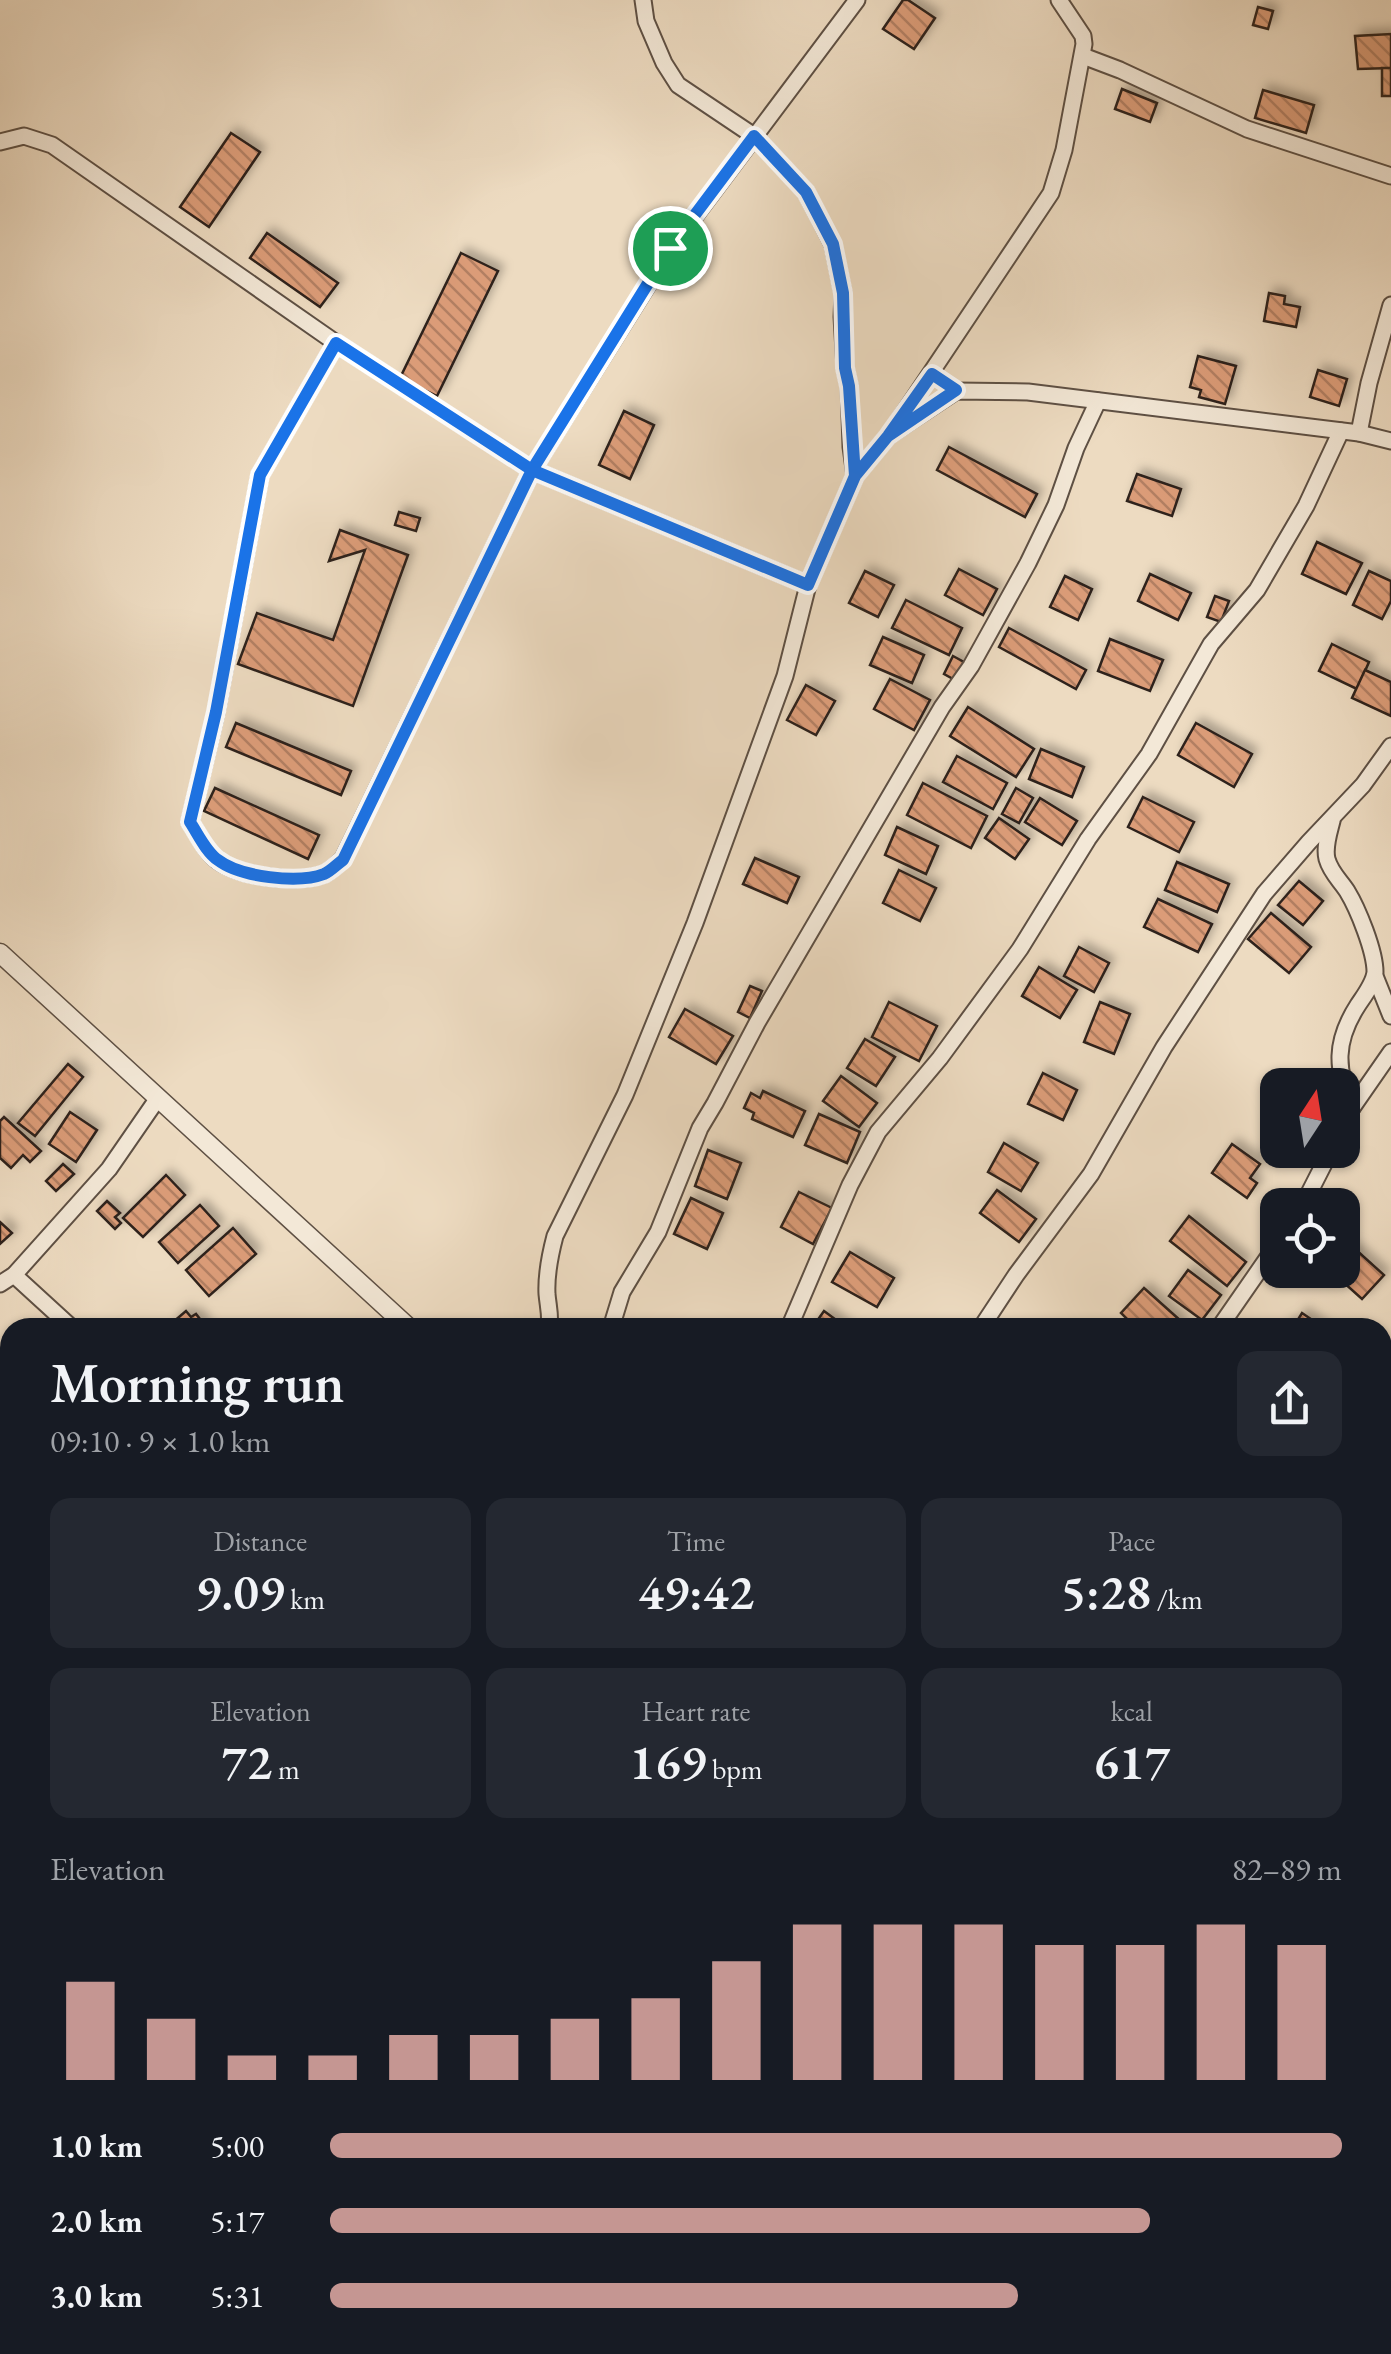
<!DOCTYPE html>
<html lang="en">
<head>
<meta charset="utf-8">
<style>
  body { margin:0; font-family:"EB Garamond",serif; background:#242831; color:#f1f3f6; height:100vh; display:flex; flex-direction:column; font-size:38px; white-space:nowrap }
  * { box-sizing:border-box; margin:0 }
  p { font-size:32px; color:#9ea1a6 }
  .icon { flex:none; width:55px; height:55px; fill:none; stroke:currentColor; stroke-width:2; stroke-linecap:round; stroke-linejoin:round }
  .map { position:relative; flex:1; overflow:hidden }
  .drawer { position:absolute; left:0px; top:1318px; width:1392px; height:1038px; display:flex; flex-direction:column; background:#171b24; border-radius:30px 30px 0 0; box-shadow:0 2px 8px #0004 }
  .drawer>* { flex:none }
  .needle { width:65px; rotate:12deg }
  .fabs { position:absolute; left:1260px; top:1068px; display:grid; gap:20px }
  .fabs a { display:grid; place-items:center; width:100px; height:100px; border-radius:20px; background:#171b24; box-shadow:0 2px 8px #0004; font-size:50px }
  .pin { position:absolute; display:grid; place-items:center; width:85px; height:85px; color:#fff; margin:-42px; border:5px solid #fff; border-radius:50%; box-shadow:0 2px 10px #0007 }
  .round { display:grid; place-items:center; flex:none; width:105px; height:105px; border-radius:20px; background:#242831 }
  .summary { display:flex; align-items:center; justify-content:space-between; height:170px; padding:0 50px }
  h1 { font-size:55px; font-weight:600; line-height:75px }
  .metrics { display:grid; grid-template-columns:repeat(3,1fr); gap:15px; height:170px; padding:10px 50px }
  .metrics div { display:grid; align-content:center; border-radius:20px; background:#242831; text-align:center }
  .metrics b { font-size:50px; font-weight:600 }
  .metrics small { font-size:28px; font-weight:400 }
  .metrics p { font-size:28px }
  .chart { height:280px; padding:20px 50px }
  .chart p { display:flex; justify-content:space-between }
  .chart svg { width:100%; height:180px; margin-top:10px; stroke:#c59692; stroke-width:6 }
  ul { padding:0 50px; list-style:none; font-size:32px }
  li { display:grid; grid-template-columns:160px 120px 1fr; align-items:center; height:75px }
  li i { height:25px; border-radius:12px; background:#c59692 }
  .map>svg:first-child { display:block }
  .building { fill:url(#building-back-hatch); stroke:#2e221b; stroke-width:2.5; filter:url(#shadow) }
  .lines { fill:none; stroke-linecap:round; stroke-linejoin:round }
  .minor-casing { stroke:#5e5044; stroke-width:19 }
  .tertiary-casing { stroke:#5e5044; stroke-width:21 }
  .minor { stroke:#f3e8d7; stroke-width:15 }
  .tertiary { stroke:#f3e8d7; stroke-width:18 }
  .route-casing { stroke:#fff; stroke-width:20 }
  .route { stroke:#1a73e8; stroke-width:12 }
</style>
</head>
<body>
<div class="map">
<svg width="1391" height="2354" viewBox="0 0 1391 2354">
  <defs>
    <pattern id="building-back-hatch" width="6" height="6" patternUnits="userSpaceOnUse" patternTransform="scale(2.5)"><rect width="6" height="6" fill="#db9c78"/><path d="M-1 5l2 2M0 0l6 6M5-1l2 2" fill="none" stroke="#b27f62"/></pattern>
    <filter id="shadow"><feDropShadow dx="5.5" dy="-5.5" stdDeviation="5" flood-color="#0004"/></filter>
  </defs>
  <rect width="100%" height="100%" fill="#eddbc1"/>
  <filter id="stains"><feTurbulence type="fractalNoise" baseFrequency=".002" numOctaves="4"/><feColorMatrix values="0 0 0 0 .2 0 0 0 0 .09 0 0 0 0 .02 0 0 0 .5 -.17"/></filter>
  <radialGradient id="worn" r=".72"><stop offset=".6" stop-color="#630" stop-opacity="0"/><stop offset="1" stop-color="#630" stop-opacity=".3"/></radialGradient>
  <!-- building -->
  <g class="building">
    <path d="M 903,0 L 908,0 L 935,18 L 914,49 L 883,29 Z"/>
    <path d="M 1258,7 L 1273,11 L 1268,29 L 1253,25 Z"/>
    <path d="M 1391,34 L 1391,68 L 1358,69 L 1355,36 Z"/>
    <rect x="1382" y="68" width="9" height="28"/>
    <path d="M 1122,89 L 1157,103 L 1150,122 L 1115,109 Z"/>
    <path d="M 1263,90 L 1314,105 L 1306,133 L 1255,118 Z"/>
    <path d="M 231,133 L 260,152 L 209,227 L 180,207 Z"/>
    <path d="M 267,233 L 338,283 L 320,307 L 250,258 Z"/>
    <path d="M 461,253 L 498,271 L 437,396 L 400,378 Z"/>
    <path d="M 1269,293 L 1285,296 L 1284,304 L 1300,307 L 1296,327 L 1264,321 Z"/>
    <path d="M 1198,356 L 1236,366 L 1225,404 L 1199,397 L 1201,390 L 1190,387 Z"/>
    <path d="M 1318,370 L 1347,379 L 1339,406 L 1310,397 Z"/>
    <path d="M 624,411 L 654,425 L 630,479 L 599,465 Z"/>
    <path d="M 949,447 L 1037,494 L 1025,517 L 937,470 Z"/>
    <path d="M 1137,474 L 1181,489 L 1172,516 L 1127,501 Z"/>
    <path d="M 399,512 L 420,518 L 416,531 L 395,525 Z"/>
    <path d="M 340,530 L 408,555 L 353,706 L 238,664 L 257,613 L 333,640 L 365,550 L 329,561 Z"/>
    <path d="M 1317,542 L 1362,563 L 1346,594 L 1302,574 Z"/>
    <path d="M 959,569 L 997,589 L 983,615 L 945,595 Z"/>
    <path d="M 865,571 L 894,585 L 878,617 L 849,603 Z"/>
    <path d="M 1369,571 L 1391,581 L 1391,601 L 1382,619 L 1353,605 Z"/>
    <path d="M 1150,574 L 1191,593 L 1178,620 L 1138,601 Z"/>
    <path d="M 1065,576 L 1092,589 L 1078,620 L 1050,607 Z"/>
    <path d="M 1215,596 L 1229,601 L 1221,622 L 1207,617 Z"/>
    <path d="M 906,600 L 962,628 L 949,655 L 892,628 Z"/>
    <path d="M 1009,628 L 1086,670 L 1076,689 L 999,647 Z"/>
    <path d="M 883,637 L 924,655 L 912,683 L 870,665 Z"/>
    <path d="M 1110,639 L 1163,660 L 1150,691 L 1098,671 Z"/>
    <path d="M 1332,644 L 1369,662 L 1357,689 L 1319,671 Z"/>
    <path d="M 953,656 L 964,662 L 955,680 L 944,674 Z"/>
    <path d="M 1365,670 L 1391,682 L 1391,716 L 1352,698 Z"/>
    <path d="M 890,679 L 930,700 L 914,730 L 874,709 Z"/>
    <path d="M 806,685 L 835,701 L 816,735 L 787,720 Z"/>
    <path d="M 968,707 L 1034,749 L 1016,777 L 950,736 Z"/>
    <path d="M 236,723 L 351,771 L 341,795 L 226,747 Z"/>
    <path d="M 1196,723 L 1252,754 L 1234,787 L 1178,755 Z"/>
    <path d="M 1041,749 L 1084,767 L 1072,797 L 1029,779 Z"/>
    <path d="M 957,756 L 1007,783 L 993,809 L 943,782 Z"/>
    <path d="M 923,783 L 987,816 L 971,848 L 907,815 Z"/>
    <path d="M 215,788 L 319,835 L 308,859 L 204,811 Z"/>
    <path d="M 1016,788 L 1033,798 L 1019,823 L 1002,814 Z"/>
    <path d="M 1143,797 L 1194,822 L 1179,852 L 1128,827 Z"/>
    <path d="M 1040,798 L 1077,821 L 1062,845 L 1025,822 Z"/>
    <path d="M 999,818 L 1029,839 L 1015,859 L 985,838 Z"/>
    <path d="M 897,827 L 938,846 L 926,874 L 885,855 Z"/>
    <path d="M 755,858 L 799,877 L 787,903 L 743,884 Z"/>
    <path d="M 1177,862 L 1229,884 L 1217,912 L 1165,890 Z"/>
    <path d="M 899,870 L 936,888 L 920,921 L 883,903 Z"/>
    <path d="M 1299,881 L 1323,901 L 1303,925 L 1278,905 Z"/>
    <path d="M 1158,899 L 1212,924 L 1198,952 L 1144,927 Z"/>
    <path d="M 1271,913 L 1311,947 L 1289,973 L 1248,939 Z"/>
    <path d="M 1079,947 L 1109,963 L 1094,992 L 1064,976 Z"/>
    <path d="M 1039,967 L 1077,990 L 1060,1018 L 1022,996 Z"/>
    <path d="M 750,986 L 762,991 L 750,1018 L 738,1012 Z"/>
    <path d="M 889,1002 L 937,1026 L 919,1061 L 872,1037 Z"/>
    <path d="M 1100,1002 L 1130,1014 L 1114,1054 L 1084,1042 Z"/>
    <path d="M 685,1009 L 733,1036 L 716,1064 L 669,1037 Z"/>
    <path d="M 865,1039 L 895,1057 L 876,1086 L 847,1068 Z"/>
    <path d="M 68,1064 L 83,1077 L 35,1136 L 18,1123 Z"/>
    <path d="M 1043,1073 L 1077,1090 L 1063,1120 L 1028,1104 Z"/>
    <path d="M 841,1076 L 877,1103 L 859,1127 L 823,1101 Z"/>
    <path d="M 763,1091 L 805,1111 L 793,1137 L 752,1119 L 754,1113 L 744,1108 L 751,1093 L 760,1098 Z"/>
    <path d="M 70,1112 L 97,1130 L 76,1162 L 49,1144 Z"/>
    <path d="M 819,1114 L 860,1132 L 847,1163 L 805,1145 Z"/>
    <path d="M 4,1117 L 41,1151 L 30,1162 L 23,1155 L 11,1168 L 0,1158 L 0,1121 Z"/>
    <path d="M 1004,1143 L 1038,1163 L 1021,1191 L 988,1172 Z"/>
    <path d="M 1232,1144 L 1260,1164 L 1250,1178 L 1257,1183 L 1247,1198 L 1212,1173 Z"/>
    <path d="M 708,1150 L 741,1163 L 727,1199 L 695,1186 Z"/>
    <path d="M 63,1164 L 74,1174 L 56,1191 L 46,1181 Z"/>
    <path d="M 166,1175 L 185,1195 L 143,1237 L 123,1218 Z"/>
    <path d="M 997,1190 L 1036,1219 L 1019,1242 L 980,1213 Z"/>
    <path d="M 799,1192 L 832,1208 L 813,1244 L 781,1227 Z"/>
    <path d="M 691,1198 L 723,1213 L 707,1249 L 674,1234 Z"/>
    <path d="M 107,1201 L 120,1213 L 115,1217 L 121,1223 L 115,1229 L 97,1211 Z"/>
    <path d="M 200,1205 L 219,1226 L 178,1263 L 159,1242 Z"/>
    <path d="M 1189,1216 L 1246,1262 L 1227,1286 L 1170,1241 Z"/>
    <path d="M 0,1222 L 12,1233 L 0,1244 Z"/>
    <path d="M 233,1228 L 256,1254 L 209,1296 L 186,1270 Z"/>
    <path d="M 1354,1248 L 1384,1275 L 1362,1299 L 1332,1272 L 1342,1270 L 1342,1260 Z"/>
    <path d="M 850,1252 L 894,1278 L 877,1307 L 832,1282 Z"/>
    <path d="M 1188,1270 L 1221,1295 L 1202,1320 L 1169,1296 Z"/>
    <path d="M 1144,1288 L 1182,1322 L 1177,1328 L 1136,1328 L 1121,1313 Z"/>
    <path d="M 186,1311 L 191,1317 L 196,1314 L 207,1328 L 176,1328 L 172,1323 Z"/>
    <path d="M 824,1311 L 847,1328 L 812,1328 Z"/>
    <path d="M 1302,1313 L 1324,1328 L 1285,1328 L 1289,1322 L 1294,1326 Z"/>
    <path d="M 10,1365 L 10,1410 L 0,1402 L 0,1377 Z"/>
    <path d="M 0,1529 L 10,1539 L 10,1576 L 6,1580 L 0,1575 Z"/>
    <path d="M 0,1638 L 10,1647 L 0,1660 Z"/>
    <path d="M 1391,1660 L 1391,1690 L 1382,1684 L 1382,1672 Z"/>
    <path d="M 10,1681 L 10,1714 L 0,1702 L 10,1693 L 4,1686 Z"/>
    <path d="M 10,1985 L 10,2010 L 0,2003 L 0,1998 Z"/>
    <path d="M 1391,2055 L 1391,2089 L 1382,2083 L 1382,2065 Z"/>
    <path d="M 0,2070 L 10,2081 L 10,2095 L 0,2104 Z"/>
    <path d="M 10,2272 L 10,2302 L 0,2293 L 0,2282 Z"/>
    <path d="M 8,2326 L 10,2345 L 31,2345 L 24,2354 L 0,2354 L 0,2337 Z"/>
    <path d="M 1382,2342 L 1384,2344 L 1371,2354 L 1329,2354 L 1341,2345 L 1382,2345 Z"/>
    <path d="M 214,2345 L 243,2345 L 236,2354 L 225,2354 Z"/>
    <path d="M 1219,2345 L 1241,2345 L 1244,2349 L 1249,2345 L 1252,2348 L 1246,2354 L 1211,2354 Z"/>
  </g>
  <g class="lines">
    <defs>
      <g id="minor">
        <path d="M 643,0 L 646,21 L 664,63 L 678,85 L 754,136 L 806,192 L 833,245 L 843,293 L 842,317 L 845,368 L 849,386 L 851,447 L 855,476"/>
        <path d="M 1083,56 L 1120,70 L 1247,129 L 1391,176"/>
        <path d="M 0,142 L 24,136 L 52,145 L 336,343 L 532,470 L 808,585"/>
        <path d="M 336,343 L 260,475 L 216,713 L 190,822 C 198,834 206,852 217,860 C 240,877 298,884 324,874 C 331,871 337,864 343,859 L 532,470 L 671,248 L 857,0"/>
        <path d="M 892,431 L 1051,193 L 1064,150 L 1084,44 L 1083,36 L 1059,0"/>
        <path d="M 1359,433 L 1369,383 L 1391,305"/>
        <path d="M 1332,821 C 1329,833 1324,847 1327,859 C 1331,873 1340,880 1347,891 C 1358,909 1375,951 1375,972 C 1374,983 1364,996 1358,1005 C 1334,1042 1336,1069 1352,1108"/>
        <path d="M 1375,976 L 1391,1016"/>
        <path d="M 1342,1127 L 1352,1108 L 1391,1052"/>
        <path d="M 1303,1205 L 1331,1150"/>
        <path d="M 14,1275 L 72,1328"/>
        <path d="M 0,1284 L 14,1275 L 109,1169 L 158,1098"/>
        <path d="M 549,1328 C 551,1316 548,1306 547,1294 C 546,1274 550,1255 555,1236 L 625,1095 L 695,923 L 785,676 L 808,585 L 855,476 L 888,436 L 956,391 L 1028,392 L 1359,433 L 1391,441"/>
        <path d="M 611,1328 L 622,1292 L 658,1232 L 700,1128 L 715,1103 L 757,1023 L 942,707 L 971,666 L 1028,563 L 1056,505 L 1076,448 L 1098,401"/>
        <path d="M 789,1328 L 850,1185 L 878,1132 L 940,1058 L 1020,949 L 1088,839 L 1149,754 L 1211,644 L 1257,590 L 1306,506 L 1341,431"/>
        <path d="M 981,1328 L 1016,1275 L 1091,1174 L 1164,1047 L 1264,894 L 1309,842 L 1363,785 L 1391,746"/>
        <path d="M 1219,1328 L 1278,1243"/>
        <path d="M 1382,1471 L 1391,1460"/>
        <path d="M 1382,1856 L 1391,1845"/>
        <path d="M 0,1912 L 10,1903"/>
        <path d="M 1382,2188 L 1391,2178"/>
        <path d="M 480,2345 L 488,2354"/>
        <path d="M 853,2345 L 864,2354"/>
        <path d="M 1173,2345 L 1182,2354"/>
        <path d="M 393,2354 L 402,2345"/>
        <path d="M 973,2354 L 981,2345"/>
      </g>
      <g id="tertiary">
        <path d="M 0,953 L 409,1328"/>
        <path d="M 1382,2241 L 1391,2248"/>
      </g>
    </defs>
    <!-- minor casing -->
    <use href="#minor" class="minor-casing"/>
    <!-- tertiary casing -->
    <use href="#tertiary" class="tertiary-casing"/>
    <!-- minor -->
    <use href="#minor" class="minor"/>
    <!-- tertiary -->
    <use href="#tertiary" class="tertiary"/>
  </g>
  <g class="lines">
    <defs>
      <path id="route" d="M 670,248 L 532,470 L 343,860 C 337,864 331,871 324,874 C 298,884 240,877 218,860 C 206,852 198,834 190,822 L 216,712 L 260,475 L 336,343 L 532,470 L 808,585 L 855,476 L 888,436 L 956,390 L 932,374 L 888,436 L 855,476 L 849,386 L 845,368 L 843,293 L 833,244 L 806,192 L 754,136 L 670,248"/>
    </defs>
    <!-- route casing -->
    <use href="#route" class="route-casing"/>
    <!-- route -->
    <use href="#route" class="route"/>
  </g>
  <rect width="100%" height="100%" filter="url(#stains)"/>
  <rect width="100%" height="100%" fill="url(#worn)"/>
</svg>
<div class="fabs">
<a><svg class="needle" viewBox="-14 -14 28 28"><path d="M0-13l5 13h-10z" fill="#e53935"/><path d="M0 13l5-13h-10z" fill="#9ea1a6"/></svg></a>
<a><svg class="icon" aria-label="locate" viewBox="0 0 24 24"><circle cx="12" cy="12" r="6"/><path d="M12 2v4M12 18v4M2 12h4M18 12h4"/></svg></a>
</div>
<div class="pin" style="left:670px;top:248px;background:#1e9e55"><svg class="icon" aria-label="arrive" viewBox="0 0 24 24"><path d="M6 21V4h12l-3 4 3 4H6"/></svg></div>
<section class="drawer">
<div class="summary"><div><h1>Morning run</h1><p>09:10 · 9 × 1.0 km</p></div><a class="round"><svg class="icon" aria-label="share" viewBox="0 0 24 24"><path d="M12 15V3M7 8l5-5 5 5M5 13v7h14v-7"/></svg></a></div>
<div class="metrics">
<div><p>Distance</p><b>9.09<small> km</small></b></div>
<div><p>Time</p><b>49:42</b></div>
<div><p>Pace</p><b>5:28<small> /km</small></b></div>
</div>
<div class="metrics">
<div><p>Elevation</p><b>72<small> m</small></b></div>
<div><p>Heart rate</p><b>169<small> bpm</small></b></div>
<div><p>kcal</p><b>617</b></div>
</div>
<div class="chart"><p><span>Elevation</span>82–89 m</p>
<svg viewBox="0 0 160 44" preserveAspectRatio="none"><path d="M5 44V20M15 44V29M25 44V38M35 44V38M45 44V33M55 44V33M65 44V29M75 44V24M85 44V15M95 44V6M105 44V6M115 44V6M125 44V11M135 44V11M145 44V6M155 44V11"/></svg>
</div>
<ul>
<li><b>1.0 km</b>5:00<i style="width:100%"></i></li>
<li><b>2.0 km</b>5:17<i style="width:81%"></i></li>
<li><b>3.0 km</b>5:31<i style="width:68%"></i></li>
</ul>
</section>
</div>
</body>
</html>
